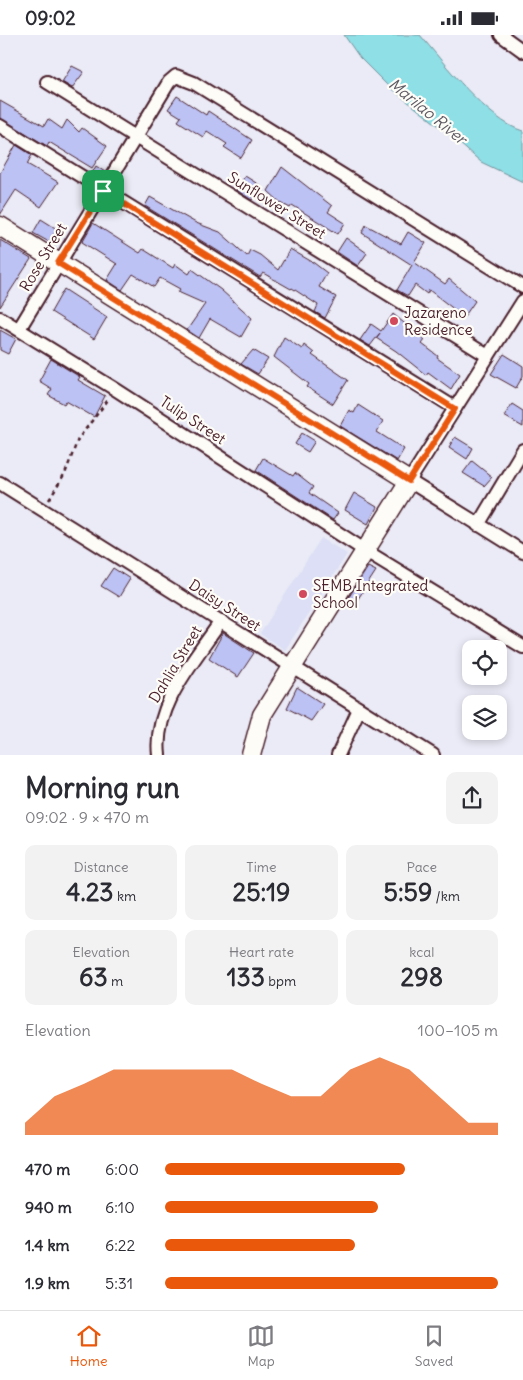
<!DOCTYPE html>
<html lang="en">
<head>
<meta charset="utf-8">
<style>
  body { margin:0; font-family:Delius,sans-serif; background:#f2f2f3; color:#2b2b33; height:100vh; display:flex; flex-direction:column; font-size:19px; white-space:nowrap }
  * { box-sizing:border-box; margin:0 }
  p { font-size:16px; color:#7c7c81 }
  .icon { flex:none; width:28px; height:28px; fill:none; stroke:currentColor; stroke-width:2; stroke-linecap:round; stroke-linejoin:round }
  .map { position:relative; height:720px; overflow:hidden }
  .sheet { display:flex; flex-direction:column; background:#fff; flex:1 }
  .sheet>* { flex:none }
  .controls { position:absolute; left:462px; top:605px; display:grid; gap:10px }
  .controls a { display:grid; place-items:center; width:45px; height:45px; border-radius:10px; background:#fff; box-shadow:0 2px 8px #0003; font-size:25px }
  .pin { position:absolute; display:grid; place-items:center; width:42px; height:42px; color:#fff; margin:-21px; border-radius:10px; box-shadow:0 2px 8px #0006 }
  .round { display:grid; place-items:center; flex:none; width:52px; height:52px; border-radius:10px; background:#f2f2f3 }
  .headline { display:flex; align-items:center; justify-content:space-between; height:85px; padding:0 25px }
  h1 { font-size:28px; font-weight:700; line-height:38px }
  .metrics { display:grid; grid-template-columns:repeat(3,1fr); gap:8px; height:85px; padding:5px 25px }
  .metrics div { display:grid; align-content:center; border-radius:10px; background:#f2f2f3; text-align:center }
  .metrics b { font-size:25px; font-weight:700 }
  .metrics small { font-size:14px; font-weight:400 }
  .metrics p { font-size:14px }
  .chart { height:140px; padding:10px 25px }
  .chart p { display:flex; justify-content:space-between }
  .chart svg { width:100%; height:90px; margin-top:5px; fill:#ea580c; opacity:.7 }
  ul { padding:0 25px; list-style:none; font-size:16px }
  li { display:grid; grid-template-columns:80px 60px 1fr; align-items:center; height:38px }
  li i { height:12px; border-radius:6px; background:#ea580c }
  .status { display:flex; justify-content:space-between; align-items:center; height:35px; padding:0 25px; background:#fff; direction:ltr }
  .status svg { height:14px; fill:currentColor }
  .tabs { display:flex; justify-content:space-around; align-items:center; height:70px; border-top:1px solid #e1e1e2; background:#fff; font-size:14px; color:#7c7c81 }
  .tabs a { display:grid; justify-items:center; gap:2px }
  .tabs .active { color:#ea580c }
  .map>svg:first-child { display:block }
  .built { fill:#dcdff5 }
  .water { fill:#8edfe6; stroke:#73929b }
  .building { fill:#bcc2f4; stroke:#4a1f2b }
  .lines { fill:none; stroke-linecap:round; stroke-linejoin:round }
  .street-casing { stroke:#4a1f2b; stroke-width:16 }
  .secondary-casing { stroke:#4a1f2b; stroke-width:21 }
  .path { stroke:#4a1f2b; stroke-width:2.5; stroke-dasharray:4 4; stroke-linecap:butt }
  .street { stroke:#fdfcf7; stroke-width:12 }
  .secondary { stroke:#fdfcf7; stroke-width:18 }
  .route-casing { stroke:#fff; stroke-width:10 }
  .route { stroke:#ea580c; stroke-width:6 }
  .poi-dot { fill:#d1495b; stroke:#fdfcf7; stroke-width:2 }
  .labels { text-anchor:middle; dominant-baseline:central; stroke-width:4.5; stroke-linejoin:round; paint-order:stroke }
  .street-label { font-size:15px; fill:#4a1f2b; stroke:#fdfcf7 }
  .poi-label { font-size:15px; fill:#4a1f2b; stroke:#fdfcf7; text-anchor:start }
  .water-label { font-size:16px; font-style:italic; fill:#5e5963; stroke:#fdfcf7 }
</style>
</head>
<body>
<div class="status"><b>09:02</b><svg viewBox="0 0 49 12"><path d="M0 12V9h3v3zM5 12V6h3v6zM10 12V3h3v9zM15 12V0h3v12zM26 1h20v11H26zM47 4h2v5h-2z"/></svg></div>
<div class="map">
<svg width="523" height="720" viewBox="0 0 523 720">
  <rect width="100%" height="100%" fill="#eaebf6"/>
  <filter id="ink" filterUnits="userSpaceOnUse"><feTurbulence type="fractalNoise" baseFrequency=".02" numOctaves="2"/><feDisplacementMap in="SourceGraphic" scale="10" xChannelSelector="R" yChannelSelector="G"/><feConvolveMatrix kernelMatrix="1 2 1 2 8 2 1 2 1" color-interpolation-filters="sRGB"/></filter>
  <g filter="url(#ink)">
    <!-- built -->
    <path class="built" d="M 321,503 L 347,519 L 285,615 L 260,599 Z"/>
    <!-- water -->
    <path class="water" d="M 344,0 L 420,0 C 444,28 488,86 523,96 L 523,147 L 481,127 L 444,95 L 389,52 L 360,23 Z"/>
    <!-- building -->
    <g class="building">
      <path d="M 72,31 L 84,37 L 72,53 L 62,47 Z"/>
      <path d="M 177,61 L 206,80 L 208,76 L 252,105 L 241,123 L 224,112 L 227,109 L 207,96 L 203,102 L 178,86 L 181,82 L 168,74 Z"/>
      <path d="M 0,66 L 44,91 L 48,84 L 62,94 L 67,85 L 79,97 L 82,93 L 107,111 L 92,133 L 49,107 L 47,111 L 0,83 Z"/>
      <path d="M 16,110 L 32,120 L 27,129 L 58,147 L 41,172 L 16,155 L 0,180 L 0,138 Z"/>
      <path d="M 96,131 L 105,137 L 101,144 L 92,138 Z"/>
      <path d="M 282,132 L 332,171 L 328,177 L 345,188 L 338,199 L 292,170 L 290,173 L 281,168 L 268,156 Z"/>
      <path d="M 245,141 L 261,151 L 252,165 L 236,155 Z"/>
      <path d="M 150,162 L 196,188 L 220,197 L 247,221 L 250,215 L 260,220 L 278,235 L 290,214 L 314,228 L 327,238 L 319,252 L 336,262 L 325,283 L 315,277 L 318,270 L 292,253 L 291,254 L 263,238 L 260,242 L 145,171 Z"/>
      <path d="M 41,184 L 57,194 L 49,207 L 33,198 Z"/>
      <path d="M 93,188 L 140,218 L 143,214 L 173,233 L 175,229 L 189,239 L 192,234 L 221,255 L 252,283 L 241,302 L 210,284 L 199,303 L 187,295 L 205,269 L 178,257 L 180,254 L 160,243 L 154,252 L 133,239 L 122,255 L 107,245 L 117,229 L 82,207 Z"/>
      <path d="M 366,190 L 401,209 L 408,197 L 426,208 L 414,227 L 445,249 L 449,244 L 475,266 L 464,282 L 429,255 L 427,259 L 415,250 L 408,261 L 397,255 L 412,230 L 362,198 Z"/>
      <path d="M 346,203 L 367,218 L 358,231 L 337,217 Z"/>
      <path d="M 0,205 L 31,224 L 0,272 Z"/>
      <path d="M 64,254 L 107,282 L 94,304 L 51,277 Z"/>
      <path d="M 393,279 L 425,305 L 422,309 L 438,321 L 437,323 L 460,339 L 451,354 L 428,337 L 426,340 L 396,316 L 376,303 L 380,298 L 370,311 L 360,305 L 371,289 L 381,296 Z"/>
      <path d="M 0,295 L 16,304 L 8,319 L 0,315 Z"/>
      <path d="M 284,302 L 302,314 L 304,310 L 314,318 L 312,320 L 348,345 L 333,369 L 307,352 L 309,349 L 274,322 Z"/>
      <path d="M 253,315 L 268,324 L 258,339 L 241,329 Z"/>
      <path d="M 504,319 L 523,331 L 523,341 L 516,353 L 491,339 Z"/>
      <path d="M 51,324 L 80,342 L 78,345 L 105,361 L 94,382 L 66,366 L 64,369 L 48,360 L 52,354 L 39,346 Z"/>
      <path d="M 512,369 L 523,376 L 523,392 L 504,381 Z"/>
      <path d="M 358,370 L 383,386 L 377,397 L 404,414 L 397,426 L 340,391 L 349,375 L 354,378 Z"/>
      <path d="M 302,398 L 315,406 L 308,417 L 295,409 Z"/>
      <path d="M 455,402 L 473,413 L 467,424 L 449,412 Z"/>
      <path d="M 263,423 L 293,441 L 295,438 L 313,452 L 309,458 L 338,478 L 333,485 L 256,435 Z"/>
      <path d="M 472,426 L 492,442 L 484,451 L 463,438 Z"/>
      <path d="M 354,458 L 377,472 L 368,489 L 345,475 Z"/>
      <path d="M 368,532 L 376,536 L 354,570 L 347,565 Z"/>
      <path d="M 113,533 L 130,544 L 119,562 L 101,551 Z"/>
      <path d="M 223,598 L 254,618 L 238,642 L 209,623 Z"/>
      <path d="M 297,652 L 323,669 L 311,686 L 287,673 Z"/>
    </g>
    <g class="lines">
      <defs>
        <g id="street">
          <path d="M 501,0 L 523,16"/>
          <path d="M 47,47 L 488,321"/>
          <path d="M 0,91 L 455,373"/>
          <path d="M 523,266 L 409,446 L 523,517"/>
          <path d="M 0,283 L 115,354 L 366,516 L 523,612"/>
          <path d="M 19,294 L 169,47 L 176,41 L 194,48 L 523,252"/>
          <path d="M 0,448 L 433,720"/>
          <path d="M 478,490 L 523,415"/>
          <path d="M 159,720 C 153,670 195,625 221,586"/>
          <path d="M 338,720 L 359,674"/>
        </g>
        <path id="secondary" d="M 0,191 L 409,446 L 262,680 L 251,720"/>
      </defs>
      <!-- street casing -->
      <use href="#street" class="street-casing"/>
      <!-- secondary casing -->
      <use href="#secondary" class="secondary-casing"/>
      <!-- path -->
      <path class="path" d="M 49,465 L 65,439 L 78,404 L 108,365"/>
      <!-- street -->
      <use href="#street" class="street"/>
      <!-- secondary -->
      <use href="#secondary" class="secondary"/>
    </g>
  </g>
  <g class="lines" filter="url(#ink)">
    <defs>
      <path id="route" d="M 103,156 L 455,374 L 409,446 L 58,228 Z"/>
    </defs>
    <!-- route casing -->
    <use href="#route" class="route-casing"/>
    <!-- route -->
    <use href="#route" class="route"/>
  </g>
  <!-- markers -->
  <g class="poi-dot">
    <circle cx="394" cy="286" r="5"/>
    <circle cx="303" cy="559" r="5"/>
  </g>
  <g class="labels">
    <!-- street labels -->
    <g class="street-label">
      <text transform="translate(277 170) rotate(32)">Sunflower Street</text>
      <text transform="translate(43 222) rotate(-59)">Rose Street</text>
      <text transform="translate(193 385) rotate(33)">Tulip Street</text>
      <text transform="translate(225 570) rotate(33)">Daisy Street</text>
      <text transform="translate(175 629) rotate(-59)">Dahlia Street</text>
    </g>
    <!-- poi labels -->
    <g class="poi-label">
      <text x="404" y="277">Jazareno<tspan x="404" dy="17">Residence</tspan></text>
      <text x="313" y="550">SEMB Integrated<tspan x="313" dy="17">School</tspan></text>
    </g>
    <!-- water labels -->
    <g class="water-label">
      <text transform="translate(428 76) rotate(39)">Marilao River</text>
    </g>
  </g>
</svg>
<div class="controls">
<a><svg class="icon" aria-label="locate" viewBox="0 0 24 24"><circle cx="12" cy="12" r="6"/><path d="M12 2v4M12 18v4M2 12h4M18 12h4"/></svg></a>
<a><svg class="icon" aria-label="layers" viewBox="0 0 24 24"><path d="M12 4l9 5-9 5-9-5zM3 14l9 5 9-5"/></svg></a>
</div>
<div class="pin" style="left:103px;top:156px;background:#1e9e55"><svg class="icon" aria-label="arrive" viewBox="0 0 24 24"><path d="M6 21V4h12l-3 4 3 4H6"/></svg></div>
</div>
<section class="sheet">
<div class="headline"><div><h1>Morning run</h1><p>09:02 · 9 × 470 m</p></div><a class="round"><svg class="icon" aria-label="share" viewBox="0 0 24 24"><path d="M12 15V3M7 8l5-5 5 5M5 13v7h14v-7"/></svg></a></div>
<div class="metrics">
<div><p>Distance</p><b>4.23<small> km</small></b></div>
<div><p>Time</p><b>25:19</b></div>
<div><p>Pace</p><b>5:59<small> /km</small></b></div>
</div>
<div class="metrics">
<div><p>Elevation</p><b>63<small> m</small></b></div>
<div><p>Heart rate</p><b>133<small> bpm</small></b></div>
<div><p>kcal</p><b>298</b></div>
</div>
<div class="chart"><p><span>Elevation</span>100–105 m</p>
<svg viewBox="0 0 160 44" preserveAspectRatio="none"><path d="M0 44V38L10 25L20 19L30 12L40 12L50 12L60 12L70 12L80 19L90 25L100 25L110 12L120 6L130 12L140 25L150 38L160 38V44z"/></svg>
</div>
<ul>
<li><b>470 m</b>6:00<i style="width:72%"></i></li>
<li><b>940 m</b>6:10<i style="width:64%"></i></li>
<li><b>1.4 km</b>6:22<i style="width:57%"></i></li>
<li><b>1.9 km</b>5:31<i style="width:100%"></i></li>
</ul>
</section>
<nav class="tabs">
<a class="active"><svg class="icon" aria-label="home" viewBox="0 0 24 24"><path d="M3 11l9-7 9 7M6 9v11h12V9"/></svg>Home</a>
<a><svg class="icon" aria-label="map" viewBox="0 0 24 24"><path d="M3 6l6-2 6 2 6-2v14l-6 2-6-2-6 2zM9 4v14M15 6v14"/></svg>Map</a>
<a><svg class="icon" aria-label="saved" viewBox="0 0 24 24"><path d="M7 4h10v16l-5-4-5 4z"/></svg>Saved</a>
</nav>
</body>
</html>
